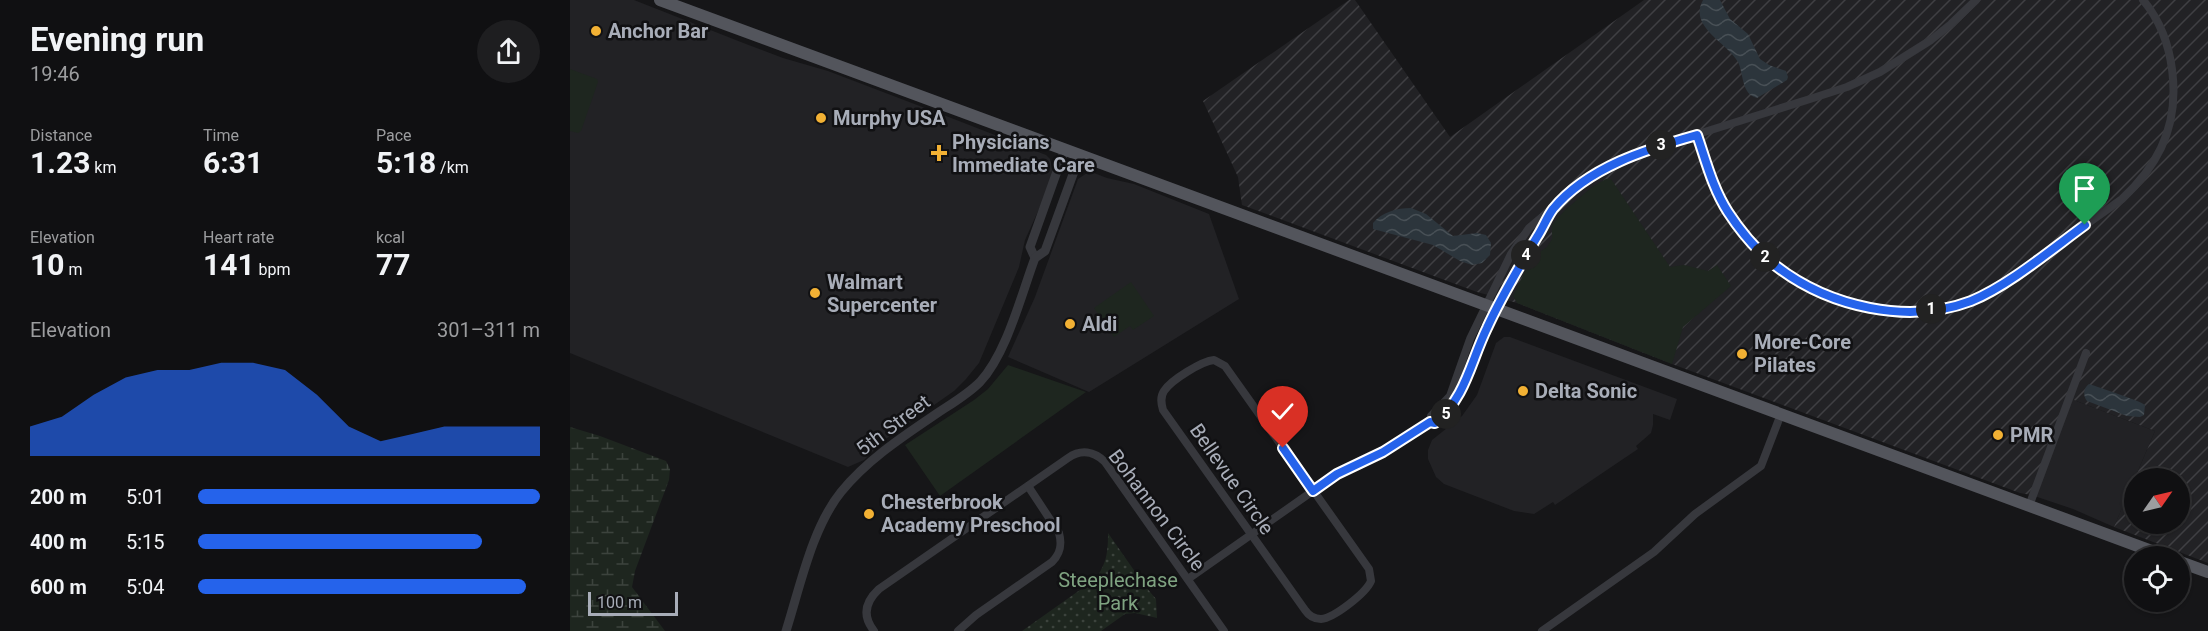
<!DOCTYPE html>
<html lang="en">
<head>
<meta charset="utf-8">
<style>
  body { margin:0; font-family:Roboto,sans-serif; background:#1e1e20; color:#f1f3f6; height:100vh; display:flex; flex-direction:column; font-size:22px; white-space:nowrap }
  * { box-sizing:border-box; margin:0 }
  p { font-size:20px; color:#9c9d9f }
  .icon { flex:none; width:33px; height:33px; fill:none; stroke:currentColor; stroke-width:2; stroke-linecap:round; stroke-linejoin:round }
  .map { position:relative; flex:1; overflow:hidden }
  .panel { display:flex; flex-direction:column; background:#101012; width:570px }
  .panel>* { flex:none }
  .needle { width:39px; rotate:56deg }
  .controls { position:absolute; left:1554px; top:468px; display:grid; gap:12px }
  .controls a { display:grid; place-items:center; width:66px; height:66px; border-radius:50%; background:#101012; box-shadow:0 2px 4px #0004,0 0 0 2px #303032; font-size:30px }
  .scale { position:absolute; left:18px; bottom:15px; width:90px; box-sizing:border-box; padding-left:6px; border:3px solid #a8adb8; border-top:0; font-size:16px; line-height:21px; white-space:nowrap; color:#a8adb8; -webkit-text-stroke:4px #111113; paint-order:stroke }
  .pin { position:absolute; display:grid; place-items:center; width:51px; height:51px; color:#fff; margin:-62px -26px; border-radius:50% 50% 50% 0; rotate:-45deg; box-shadow:0 0 6px #0007 }
  .pin .icon { rotate:45deg }
  .km { position:absolute; width:30px; height:30px; margin:-15px; border-radius:50%; background:#222; color:#fff; font-size:16px; line-height:30px; text-align:center }
  .round { display:grid; place-items:center; flex:none; width:63px; height:63px; border-radius:32px; background:#1e1e20 }
  .summary { display:flex; align-items:center; justify-content:space-between; height:102px; padding:0 30px }
  h1 { font-size:33px; font-weight:700; line-height:45px }
  .metrics { display:grid; grid-template-columns:repeat(3,1fr); gap:9px; height:102px; padding:6px 30px }
  .metrics div { display:grid; align-content:center }
  .metrics b { font-size:30px; font-weight:700 }
  .metrics small { font-size:16px; font-weight:400 }
  .metrics p { font-size:16px }
  .chart { height:168px; padding:12px 30px }
  .chart p { display:flex; justify-content:space-between }
  .chart svg { width:100%; height:108px; margin-top:6px; fill:#2563eb; opacity:.7 }
  ul { padding:0 30px; list-style:none; font-size:20px }
  li { display:grid; grid-template-columns:96px 72px 1fr; align-items:center; height:45px }
  li i { height:15px; border-radius:8px; background:#2563eb }
  main { display:flex; flex:1; min-height:0 }
  .map>svg:first-child { display:block }
  .built { fill:#222225 }
  .industrial { fill:url(#industrial-furrows) }
  .grass { fill:#1e261f }
  .wetland { fill:url(#wetland-marsh) }
  .park { fill:url(#park-dots) }
  .water { fill:url(#water-waves) }
  .lines { fill:none; stroke-linecap:round; stroke-linejoin:round }
  .minor { stroke:#37383d; stroke-width:8 }
  .tertiary { stroke:#37383d; stroke-width:9 }
  .primary { stroke:#53555c; stroke-width:12 }
  .route-casing { stroke:#fff; stroke-width:12 }
  .route { stroke:#2563eb; stroke-width:8 }
  .poi-dot { fill:#f2b134; stroke:#111113; stroke-width:2 }
  .labels { text-anchor:middle; dominant-baseline:central; stroke-width:5; stroke-linejoin:round; paint-order:stroke }
  .poi-label { font-size:20px; font-weight:bold; fill:#a8adb8; stroke:#111113; text-anchor:start }
  .street-label { font-size:20px; fill:#a8adb8; stroke:#111113 }
  .park-label { font-size:20px; fill:#7fa381; stroke:#111113 }
</style>
</head>
<body>
<main>
<section class="panel">
<div class="summary"><div><h1>Evening run</h1><p>19:46</p></div><a class="round"><svg class="icon" aria-label="share" viewBox="0 0 24 24"><path d="M12 15V3M7 8l5-5 5 5M5 13v7h14v-7"/></svg></a></div>
<div class="metrics">
<div><p>Distance</p><b>1.23<small> km</small></b></div>
<div><p>Time</p><b>6:31</b></div>
<div><p>Pace</p><b>5:18<small> /km</small></b></div>
</div>
<div class="metrics">
<div><p>Elevation</p><b>10<small> m</small></b></div>
<div><p>Heart rate</p><b>141<small> bpm</small></b></div>
<div><p>kcal</p><b>77</b></div>
</div>
<div class="chart"><p><span>Elevation</span>301–311 m</p>
<svg viewBox="0 0 160 44" preserveAspectRatio="none"><path d="M0 44V32L10 28L20 19L30 12L40 9L50 9L60 6L70 6L80 9L90 19L100 32L110 38L120 35L130 32L140 32L150 32L160 32V44z"/></svg>
</div>
<ul>
<li><b>200 m</b>5:01<i style="width:100%"></i></li>
<li><b>400 m</b>5:15<i style="width:83%"></i></li>
<li><b>600 m</b>5:04<i style="width:96%"></i></li>
</ul>
</section>
<div class="map">
<svg width="1638" height="631" viewBox="0 0 1638 631">
  <defs>
    <pattern id="industrial-furrows" width="10" height="10" patternUnits="userSpaceOnUse" patternTransform="scale(1.5)"><rect width="10" height="10" fill="#222225"/><path d="M-1 1l2-2M0 10L10 0M9 11l2-2" fill="none" stroke="#3f3f43"/></pattern>
    <pattern id="wetland-marsh" width="20" height="14" patternUnits="userSpaceOnUse" patternTransform="scale(1.5)"><rect width="20" height="14" fill="#1e261f"/><path d="M1 5h8M5 5V1M11 12h8M15 12V8" fill="none" stroke="#3c433d"/></pattern>
    <pattern id="park-dots" width="8" height="8" patternUnits="userSpaceOnUse" patternTransform="scale(1.5)"><rect width="8" height="8" fill="#1e261f"/><path d="M2 2h.1M6 6h.1" fill="none" stroke="#3c433d" stroke-width="1.8" stroke-linecap="round"/></pattern>
    <pattern id="water-waves" width="16" height="10" patternUnits="userSpaceOnUse" patternTransform="scale(1.5)"><rect width="16" height="10" fill="#2c353c"/><path d="M0 5q4-4 8 0t8 0" fill="none" stroke="#485056"/></pattern>
  </defs>
  <rect width="100%" height="100%" fill="#161618"/>
  <!-- built -->
  <g class="built">
    <path d="M 0,0 L 64,0 L 176,44 L 213,58 L 258,71 L 389,121 L 476,155 L 480,159 L 483,170 L 479,187 L 455,240 L 449,267 L 409,363 L 396,379 L 384,391 L 313,441 L 294,460 L 278,467 L 0,353 Z"/>
    <path d="M 517,173 L 524,173 L 537,178 L 564,184 L 639,214 L 669,299 L 519,392 L 438,357 L 465,297 L 508,179 Z"/>
    <path d="M 934,337 L 940,337 L 1107,399 L 1100,420 L 1083,414 L 1083,425 L 1081,433 L 1066,446 L 1068,449 L 985,505 L 983,502 L 964,514 L 944,511 L 874,484 L 866,477 L 858,459 L 858,450 L 862,440 L 892,416 L 907,395 L 926,343 Z"/>
    <path d="M 1496,397 L 1585,431 L 1544,527 L 1503,509 L 1461,495 Z"/>
  </g>
  <!-- industrial -->
  <path class="industrial" d="M 779,0 L 785,0 L 880,137 L 1074,0 L 1638,0 L 1638,563 L 1544,527 L 1564,479 L 1564,524 L 1610,524 L 1610,478 L 1565,478 L 1585,431 L 1496,397 L 1461,495 L 1450,493 L 1102,364 L 947,303 L 907,292 L 672,205 L 668,177 L 633,101 Z"/>
  <!-- grass -->
  <g class="grass">
    <path d="M 0,69 L 27,79 L 28,82 L 11,131 L 8,133 L 0,131 Z"/>
    <path d="M 1036,179 L 1041,179 L 1100,267 L 1114,265 L 1138,271 L 1147,265 L 1161,286 L 1113,327 L 1102,364 L 947,303 L 943,296 L 962,257 L 977,247 L 982,239 L 982,225 L 994,211 L 1022,187 Z"/>
    <path d="M 561,282 L 584,316 L 563,330 L 560,326 L 544,337 L 524,308 Z"/>
    <path d="M 438,365 L 516,392 L 370,496 L 335,445 L 404,400 L 418,389 Z"/>
  </g>
  <!-- wetland -->
  <path class="wetland" d="M 0,427 L 30,436 L 96,461 L 100,469 L 99,480 L 65,571 L 62,587 L 95,631 L 0,631 Z"/>
  <!-- park -->
  <path class="park" d="M 538,533 L 575,586 L 586,599 L 587,618 L 565,613 L 555,614 L 531,631 L 452,631 L 524,580 C 537,565 538,551 538,533 Z"/>
  <!-- water -->
  <g class="water">
    <path d="M 1133,0 L 1150,0 L 1160,19 L 1178,34 L 1190,59 L 1199,65 L 1216,71 L 1218,77 L 1217,80 L 1187,98 C 1171,94 1174,74 1168,62 C 1157,42 1118,27 1133,0 Z"/>
    <path d="M 841,208 L 856,214 L 883,236 L 907,233 L 916,235 L 921,243 L 920,255 L 912,263 L 902,265 L 890,261 L 863,245 L 803,229 L 803,223 C 812,212 827,208 841,208 Z"/>
    <path d="M 1519,384 C 1528,387 1571,401 1575,405 L 1574,415 L 1570,417 L 1557,416 L 1517,401 C 1513,396 1513,388 1519,384 Z"/>
  </g>
  <g class="lines">
    <!-- minor -->
    <g class="minor">
      <path d="M 1127,135 C 1135,160 1143,185 1156,208 C 1191,272 1271,315 1344,311 C 1370,310 1396,303 1420,293 L 1552,199 C 1568,184 1582,167 1591,148 C 1613,102 1605,38 1573,0"/>
      <path d="M 644,360 L 655,366 L 799,569 L 801,581 C 796,593 764,618 751,619 C 744,619 739,616 735,610 L 593,410 C 591,403 590,397 594,391 C 601,380 632,361 644,360 Z"/>
      <path d="M 860,422 L 861,416 L 880,396 L 900,339 L 941,254 L 959,228 L 1008,187 L 1037,168 L 1080,149 L 1240,99 L 1277,87 L 1310,72 L 1361,40 L 1381,24 L 1406,0"/>
      <path d="M 1459,506 L 1516,353"/>
      <path d="M 618,579 L 767,474 L 813,452 L 860,422 L 865,423 C 898,395 901,359 919,323 C 938,285 961,249 982,211"/>
      <path d="M 304,631 C 292,616 295,602 309,589 L 498,458 C 511,449 524,451 535,462 L 654,631"/>
      <path d="M 388,631 L 406,615 L 482,562 C 491,553 492,544 489,533 L 458,486"/>
      <path d="M 972,631 L 1084,552 L 1125,514 L 1191,466 L 1211,414"/>
    </g>
    <!-- tertiary -->
    <g class="tertiary">
      <path d="M 465,258 L 460,247 L 495,149"/>
      <path d="M 216,631 C 230,587 242,528 271,492 C 297,460 332,437 366,414 C 381,404 397,395 410,382 C 437,353 451,295 465,258 L 475,251 L 510,155"/>
    </g>
    <!-- primary -->
    <g class="primary">
      <path d="M 90,0 L 1595,556"/>
      <path d="M 1610,562 L 1638,572"/>
    </g>
  </g>
  <g class="lines">
    <defs>
      <path id="route" d="M 713,448 L 743,491 L 767,474 L 813,452 L 860,422 L 865,423 C 896,397 900,363 917,328 C 931,297 949,267 967,237 C 973,228 977,217 983,209 C 1018,167 1077,149 1127,135 C 1136,161 1143,189 1158,212 C 1171,232 1187,251 1206,266 C 1259,307 1338,325 1401,301 C 1438,286 1482,249 1515,225"/>
    </defs>
    <!-- route casing -->
    <use href="#route" class="route-casing"/>
    <!-- route -->
    <use href="#route" class="route"/>
  </g>
  <!-- markers -->
  <g class="poi-dot">
    <circle cx="26" cy="31" r="6"/>
    <circle cx="251" cy="118" r="6"/>
    <path d="M366 144h6v6h6v6h-6v6h-6v-6h-6v-6h6z"/>
    <circle cx="245" cy="293" r="6"/>
    <circle cx="500" cy="324" r="6"/>
    <circle cx="1172" cy="354" r="6"/>
    <circle cx="953" cy="391" r="6"/>
    <circle cx="1428" cy="435" r="6"/>
    <circle cx="299" cy="514" r="6"/>
  </g>
  <g class="labels">
    <!-- poi labels -->
    <g class="poi-label">
      <text x="38" y="31">Anchor Bar</text>
      <text x="263" y="118">Murphy USA</text>
      <text x="382" y="142">Physicians<tspan x="382" dy="23">Immediate Care</tspan></text>
      <text x="257" y="282">Walmart<tspan x="257" dy="23">Supercenter</tspan></text>
      <text x="512" y="324">Aldi</text>
      <text x="1184" y="342">More-Core<tspan x="1184" dy="23">Pilates</tspan></text>
      <text x="965" y="391">Delta Sonic</text>
      <text x="1440" y="435">PMR</text>
      <text x="311" y="502">Chesterbrook<tspan x="311" dy="23">Academy Preschool</tspan></text>
    </g>
    <!-- street labels -->
    <g class="street-label">
      <text transform="translate(323 425) rotate(-37)">5th Street</text>
      <text transform="translate(662 479) rotate(55)">Bellevue Circle</text>
      <text transform="translate(587 510) rotate(53)">Bohannon Circle</text>
    </g>
    <!-- park labels -->
    <g class="park-label">
      <text x="548" y="580">Steeplechase<tspan x="548" dy="23">Park</tspan></text>
    </g>
  </g>
</svg>
<div class="controls">
<a><svg class="needle" viewBox="-14 -14 28 28"><path d="M0-13l5 13h-10z" fill="#e53935"/><path d="M0 13l5-13h-10z" fill="#9c9d9f"/></svg></a>
<a><svg class="icon" aria-label="locate" viewBox="0 0 24 24"><circle cx="12" cy="12" r="6"/><path d="M12 2v4M12 18v4M2 12h4M18 12h4"/></svg></a>
</div>
<div class="scale">100 m</div>
<div class="pin" style="left:1515px;top:225px;background:#1e9e55"><svg class="icon" aria-label="arrive" viewBox="0 0 24 24"><path d="M6 21V4h12l-3 4 3 4H6"/></svg></div>
<div class="pin" style="left:713px;top:448px;background:#d93025"><svg class="icon" aria-label="check" viewBox="0 0 24 24"><path d="M5 12l5 5 9-10"/></svg></div>
<b class="km" style="left:1361px;top:309px">1</b>
<b class="km" style="left:1195px;top:257px">2</b>
<b class="km" style="left:1091px;top:145px">3</b>
<b class="km" style="left:956px;top:255px">4</b>
<b class="km" style="left:876px;top:414px">5</b>
</div>
</main>
</body>
</html>
